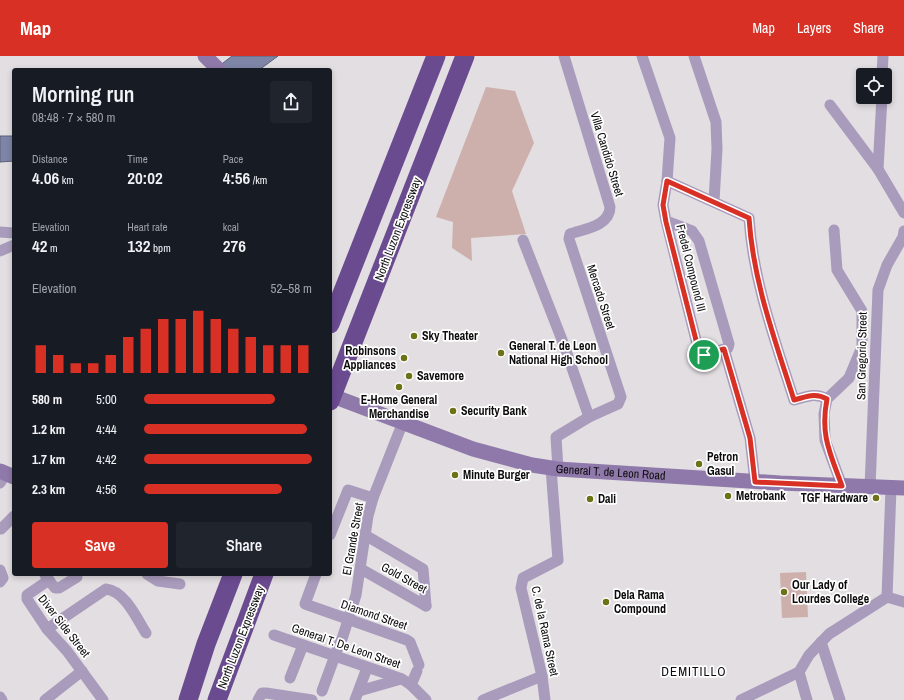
<!DOCTYPE html>
<html lang="en">
<head>
<meta charset="utf-8">
<style>
  body { margin:0; font-family:"Archivo Narrow",sans-serif; background:#20242c; color:#f1f3f6; height:100vh; display:flex; flex-direction:column; font-size:15px; white-space:nowrap }
  * { box-sizing:border-box; margin:0 }
  p { font-size:13px; color:#9ea1a6 }
  .icon { flex:none; width:22px; height:22px; fill:none; stroke:currentColor; stroke-width:2; stroke-linecap:round; stroke-linejoin:round }
  .map { position:relative; flex:1; overflow:hidden }
  .drawer { position:absolute; left:12px; top:12px; width:320px; height:508px; display:flex; flex-direction:column; background:#171b24; border-radius:4px; box-shadow:0 2px 6px #0003 }
  .drawer>* { flex:none }
  .buttons { position:absolute; left:856px; top:12px; display:grid; gap:8px }
  .buttons a { display:grid; place-items:center; width:36px; height:36px; border-radius:4px; background:#171b24; box-shadow:0 2px 6px #0003; font-size:20px }
  .pin { position:absolute; display:grid; place-items:center; width:34px; height:34px; color:#fff; margin:-17px; border:2px solid #fff; border-radius:50%; box-shadow:0 1px 4px #0007 }
  .round { display:grid; place-items:center; flex:none; width:42px; height:42px; border-radius:4px; background:#20242c }
  .overview { display:flex; align-items:center; justify-content:space-between; height:68px; padding:0 20px }
  h1 { font-size:22px; font-weight:600; line-height:30px }
  .metrics { display:grid; grid-template-columns:repeat(3,1fr); gap:6px; height:68px; padding:4px 20px }
  .metrics div { display:grid; align-content:center }
  .metrics b { font-size:17px; font-weight:600 }
  .metrics small { font-size:11px; font-weight:400 }
  .metrics p { font-size:11px }
  .chart { height:112px; padding:8px 20px }
  .chart p { display:flex; justify-content:space-between }
  .chart svg { width:100%; height:72px; margin-top:4px; stroke:#d93025; stroke-width:6 }
  .button { display:flex; gap:8px; margin-top:auto; padding:8px 20px }
  .button a { flex:1; height:46px; border-radius:4px; background:#d93025; color:#fff; font-size:16px; font-weight:600; line-height:46px; text-align:center }
  .button a+a { background:#20242c; color:#f1f3f6 }
  ul { padding:0 20px; list-style:none; font-size:13px }
  li { display:grid; grid-template-columns:64px 48px 1fr; align-items:center; height:30px }
  li i { height:10px; border-radius:5px; background:#d93025 }
  header { display:flex; align-items:center; gap:24px; box-sizing:border-box; height:56px; padding:0 20px; background:#d93025; color:#fff }
  header strong { font-size:19px }
  nav { display:flex; gap:22px; margin-inline-start:auto; font-size:14px }
  .map>svg:first-child { display:block }
  .green { fill:#cdb0ac }
  .water { fill:#7e85a7; stroke:#5c6078 }
  .lines { fill:none; stroke-linecap:round; stroke-linejoin:round }
  .minor { stroke:#a99bbc; stroke-width:11 }
  .secondary { stroke:#8f79aa; stroke-width:15 }
  .motorway { stroke:#6b4b90; stroke-width:19 }
  .route-casing { stroke:#fff; stroke-width:8 }
  .route { stroke:#d93025; stroke-width:5 }
  .poi-dot { fill:#6d7117; stroke:#fff; stroke-width:1.5 }
  .labels { text-anchor:middle; dominant-baseline:central; stroke-width:3.5; stroke-linejoin:round; paint-order:stroke }
  .street-label { font-size:12px; fill:#0d0b0c; stroke:#fff }
  .poi-label { font-size:12px; font-weight:bold; fill:#0d0b0c; stroke:#fff; text-anchor:start }
  .neighbourhood-label { font-size:13px; letter-spacing:1px; fill:#0d0b0c; stroke:#fff }
</style>
</head>
<body>
<header>
<strong>Map</strong>
<nav><a>Map</a><a>Layers</a><a>Share</a></nav>
</header>
<div class="map">
<svg width="904" height="644" viewBox="0 0 904 644">
  <rect width="100%" height="100%" fill="#e2dee1"/>
  <!-- green -->
  <g class="green">
    <path d="M 486,31 L 515,35 L 534,87 L 512,135 L 526,178 L 471,182 L 472,205 L 452,192 L 453,166 L 436,161 Z"/>
    <path d="M 806,516 L 808,561 L 782,562 L 780,517 Z"/>
  </g>
  <!-- water -->
  <g class="water">
    <path d="M 232,0 L 278,0 L 259,14 L 214,14 Z"/>
    <path d="M 0,80 L 14,80 L 14,105 L 0,106 Z"/>
  </g>
  <g class="lines">
    <!-- minor -->
    <g class="minor">
      <path d="M 642,0 L 670,82 L 667,125 L 663,149 L 666,165 L 699,296 L 704,299 L 728,292 L 729,288 L 699,185 L 692,175 L 666,165"/>
      <path d="M 694,0 L 716,66 L 717,93 L 714,145"/>
      <path d="M 882,19 L 883,0"/>
      <path d="M 830,49 L 878,113 L 904,157"/>
      <path d="M 878,113 L 882,41"/>
      <path d="M 667,125 L 749,162 C 753,225 775,284 794,344 C 806,341 815,336 827,343"/>
      <path d="M 834,174 L 837,214 L 862,255 L 862,291 L 849,322 L 827,343 L 824,358 L 825,384 L 842,430"/>
      <path d="M 0,176 L 14,177"/>
      <path d="M 523,184 L 564,289 L 589,361"/>
      <path d="M 0,195 L 14,189"/>
      <path d="M 724,293 L 750,382 L 755,426"/>
      <path d="M 558,413 L 556,381 L 589,361 L 618,348 L 621,341 L 569,183 L 570,178 C 584,173 610,170 610,151 L 564,0"/>
      <path d="M 0,427 L 6,418"/>
      <path d="M 870,431 L 878,234 L 887,209 L 903,181 L 904,175"/>
      <path d="M 1,473 L 14,460"/>
      <path d="M 330,479 L 348,434 L 373,442"/>
      <path d="M 365,479 L 423,513 L 426,550"/>
      <path d="M 361,513 L 426,550"/>
      <path d="M 0,514 L 3,522 L 0,526"/>
      <path d="M 147,518 L 158,525 L 180,528"/>
      <path d="M 316,518 L 305,548 L 407,584 L 410,586 L 419,609"/>
      <path d="M 45,519 L 55,532 L 59,532 L 77,521"/>
      <path d="M 49,524 L 27,539 L 27,543 L 47,573 L 67,595 L 103,644"/>
      <path d="M 887,541 L 904,546"/>
      <path d="M 47,573 L 106,533 C 125,535 137,563 146,577"/>
      <path d="M 274,579 L 402,623 L 411,629 L 426,644"/>
      <path d="M 342,583 L 356,539 L 368,460 L 373,442 L 403,366"/>
      <path d="M 821,586 L 840,644"/>
      <path d="M 290,622 L 303,589"/>
      <path d="M 411,629 L 417,615"/>
      <path d="M 322,635 L 340,586"/>
      <path d="M 359,635 L 401,623"/>
      <path d="M 0,641 L 2,644"/>
      <path d="M 45,644 L 82,615"/>
      <path d="M 258,644 L 262,637 L 266,637 L 312,644"/>
      <path d="M 355,644 L 367,612"/>
      <path d="M 483,644 L 542,620"/>
      <path d="M 545,644 L 542,620 L 521,532 L 523,522 L 558,504 L 551,412"/>
      <path d="M 741,644 L 799,616"/>
      <path d="M 807,644 L 799,616 L 809,599 L 829,578 L 887,541 L 891,432"/>
    </g>
    <!-- secondary -->
    <g class="secondary">
      <path d="M 205,0 L 219,14"/>
      <path id="s1" d="M 330,339 L 473,393 L 532,409 L 558,413 L 780,427 L 904,432"/>
      <path d="M 0,415 L 14,421"/>
    </g>
    <!-- motorway -->
    <g class="motorway">
      <path d="M 330,268 L 436,0"/>
      <path d="M 330,345 L 465,0"/>
      <path d="M 188,644 L 206,588 L 233,518"/>
      <path d="M 217,644 L 264,518"/>
    </g>
  </g>
  <g class="lines">
    <defs>
      <path id="route" d="M 667,125 L 749,162 C 753,225 775,284 794,344 C 806,341 815,336 827,343 C 820,379 830,397 842,430 L 755,426 L 750,382 L 724,293 L 704,299 L 699,296 L 666,166 L 663,149 Z"/>
    </defs>
    <!-- route casing -->
    <use href="#route" class="route-casing"/>
    <!-- route -->
    <use href="#route" class="route"/>
  </g>
  <!-- markers -->
  <g class="poi-dot">
    <circle cx="414" cy="280" r="4"/>
    <circle cx="501" cy="297" r="4"/>
    <circle cx="404" cy="302" r="4"/>
    <circle cx="409" cy="320" r="4"/>
    <circle cx="399" cy="331" r="4"/>
    <circle cx="453" cy="355" r="4"/>
    <circle cx="699" cy="408" r="4"/>
    <circle cx="455" cy="419" r="4"/>
    <circle cx="728" cy="440" r="4"/>
    <circle cx="876" cy="442" r="4"/>
    <circle cx="590" cy="443" r="4"/>
    <circle cx="784" cy="536" r="4"/>
    <circle cx="606" cy="546" r="4"/>
  </g>
  <g class="labels">
    <!-- street labels -->
    <g class="street-label">
      <text transform="translate(607 98) rotate(73)">Villa Candido Street</text>
      <text transform="translate(398 173) rotate(-69)">North Luzon Expressway</text>
      <text transform="translate(691 212) rotate(76)">Fredel Compound III</text>
      <text transform="translate(601 241) rotate(72)">Mercado Street</text>
      <text transform="translate(862 300) rotate(-89)">San Gregorio Street</text>
      <text stroke="none"><textPath href="#s1" startOffset="293">General T. de Leon Road</textPath></text>
      <text transform="translate(353 483) rotate(-80)">El Grande Street</text>
      <text transform="translate(404 522) rotate(29)">Gold Street</text>
      <text transform="translate(374 559) rotate(19)">Diamond Street</text>
      <text transform="translate(64 570) rotate(52)">Diver Side Street</text>
      <text transform="translate(545 575) rotate(78)">C. de la Rama Street</text>
      <text transform="translate(241 581) rotate(-69)">North Luzon Expressway</text>
      <text transform="translate(346 590) rotate(19)">General T. De Leon Street</text>
    </g>
    <!-- poi labels -->
    <g class="poi-label">
      <text x="422" y="280">Sky Theater</text>
      <text x="509" y="290">General T. de Leon<tspan x="509" dy="14">National High School</tspan></text>
      <text x="396" y="295" text-anchor="end">Robinsons<tspan x="396" dy="14">Appliances</tspan></text>
      <text x="417" y="320">Savemore</text>
      <text x="399" y="344" text-anchor="middle">E-Home General<tspan x="399" dy="14">Merchandise</tspan></text>
      <text x="461" y="355">Security Bank</text>
      <text x="707" y="401">Petron<tspan x="707" dy="14">Gasul</tspan></text>
      <text x="463" y="419">Minute Burger</text>
      <text x="736" y="440">Metrobank</text>
      <text x="868" y="442" text-anchor="end">TGF Hardware</text>
      <text x="598" y="443">Dali</text>
      <text x="792" y="529">Our Lady of<tspan x="792" dy="14">Lourdes College</tspan></text>
      <text x="614" y="539">Dela Rama<tspan x="614" dy="14">Compound</tspan></text>
    </g>
    <!-- neighbourhood labels -->
    <g class="neighbourhood-label">
      <text x="694" y="615">DEMITILLO</text>
    </g>
  </g>
</svg>
<div class="buttons">
<a><svg class="icon" aria-label="locate" viewBox="0 0 24 24"><circle cx="12" cy="12" r="6"/><path d="M12 2v4M12 18v4M2 12h4M18 12h4"/></svg></a>
</div>
<div class="pin" style="left:704px;top:299px;background:#1e9e55"><svg class="icon" aria-label="arrive" viewBox="0 0 24 24"><path d="M6 21V4h12l-3 4 3 4H6"/></svg></div>
<section class="drawer">
<div class="overview"><div><h1>Morning run</h1><p>08:48 · 7 × 580 m</p></div><a class="round"><svg class="icon" aria-label="share" viewBox="0 0 24 24"><path d="M12 15V3M7 8l5-5 5 5M5 13v7h14v-7"/></svg></a></div>
<div class="metrics">
<div><p>Distance</p><b>4.06<small> km</small></b></div>
<div><p>Time</p><b>20:02</b></div>
<div><p>Pace</p><b>4:56<small> /km</small></b></div>
</div>
<div class="metrics">
<div><p>Elevation</p><b>42<small> m</small></b></div>
<div><p>Heart rate</p><b>132<small> bpm</small></b></div>
<div><p>kcal</p><b>276</b></div>
</div>
<div class="chart"><p><span>Elevation</span>52–58 m</p>
<svg viewBox="0 0 160 44" preserveAspectRatio="none"><path d="M5 44V27M15 44V33M25 44V38M35 44V38M45 44V33M55 44V22M65 44V17M75 44V11M85 44V11M95 44V6M105 44V11M115 44V17M125 44V22M135 44V27M145 44V27M155 44V27"/></svg>
</div>
<ul>
<li><b>580 m</b>5:00<i style="width:78%"></i></li>
<li><b>1.2 km</b>4:44<i style="width:97%"></i></li>
<li><b>1.7 km</b>4:42<i style="width:100%"></i></li>
<li><b>2.3 km</b>4:56<i style="width:82%"></i></li>
</ul>
<div class="button"><a>Save</a><a>Share</a></div>
</section>
</div>
</body>
</html>
